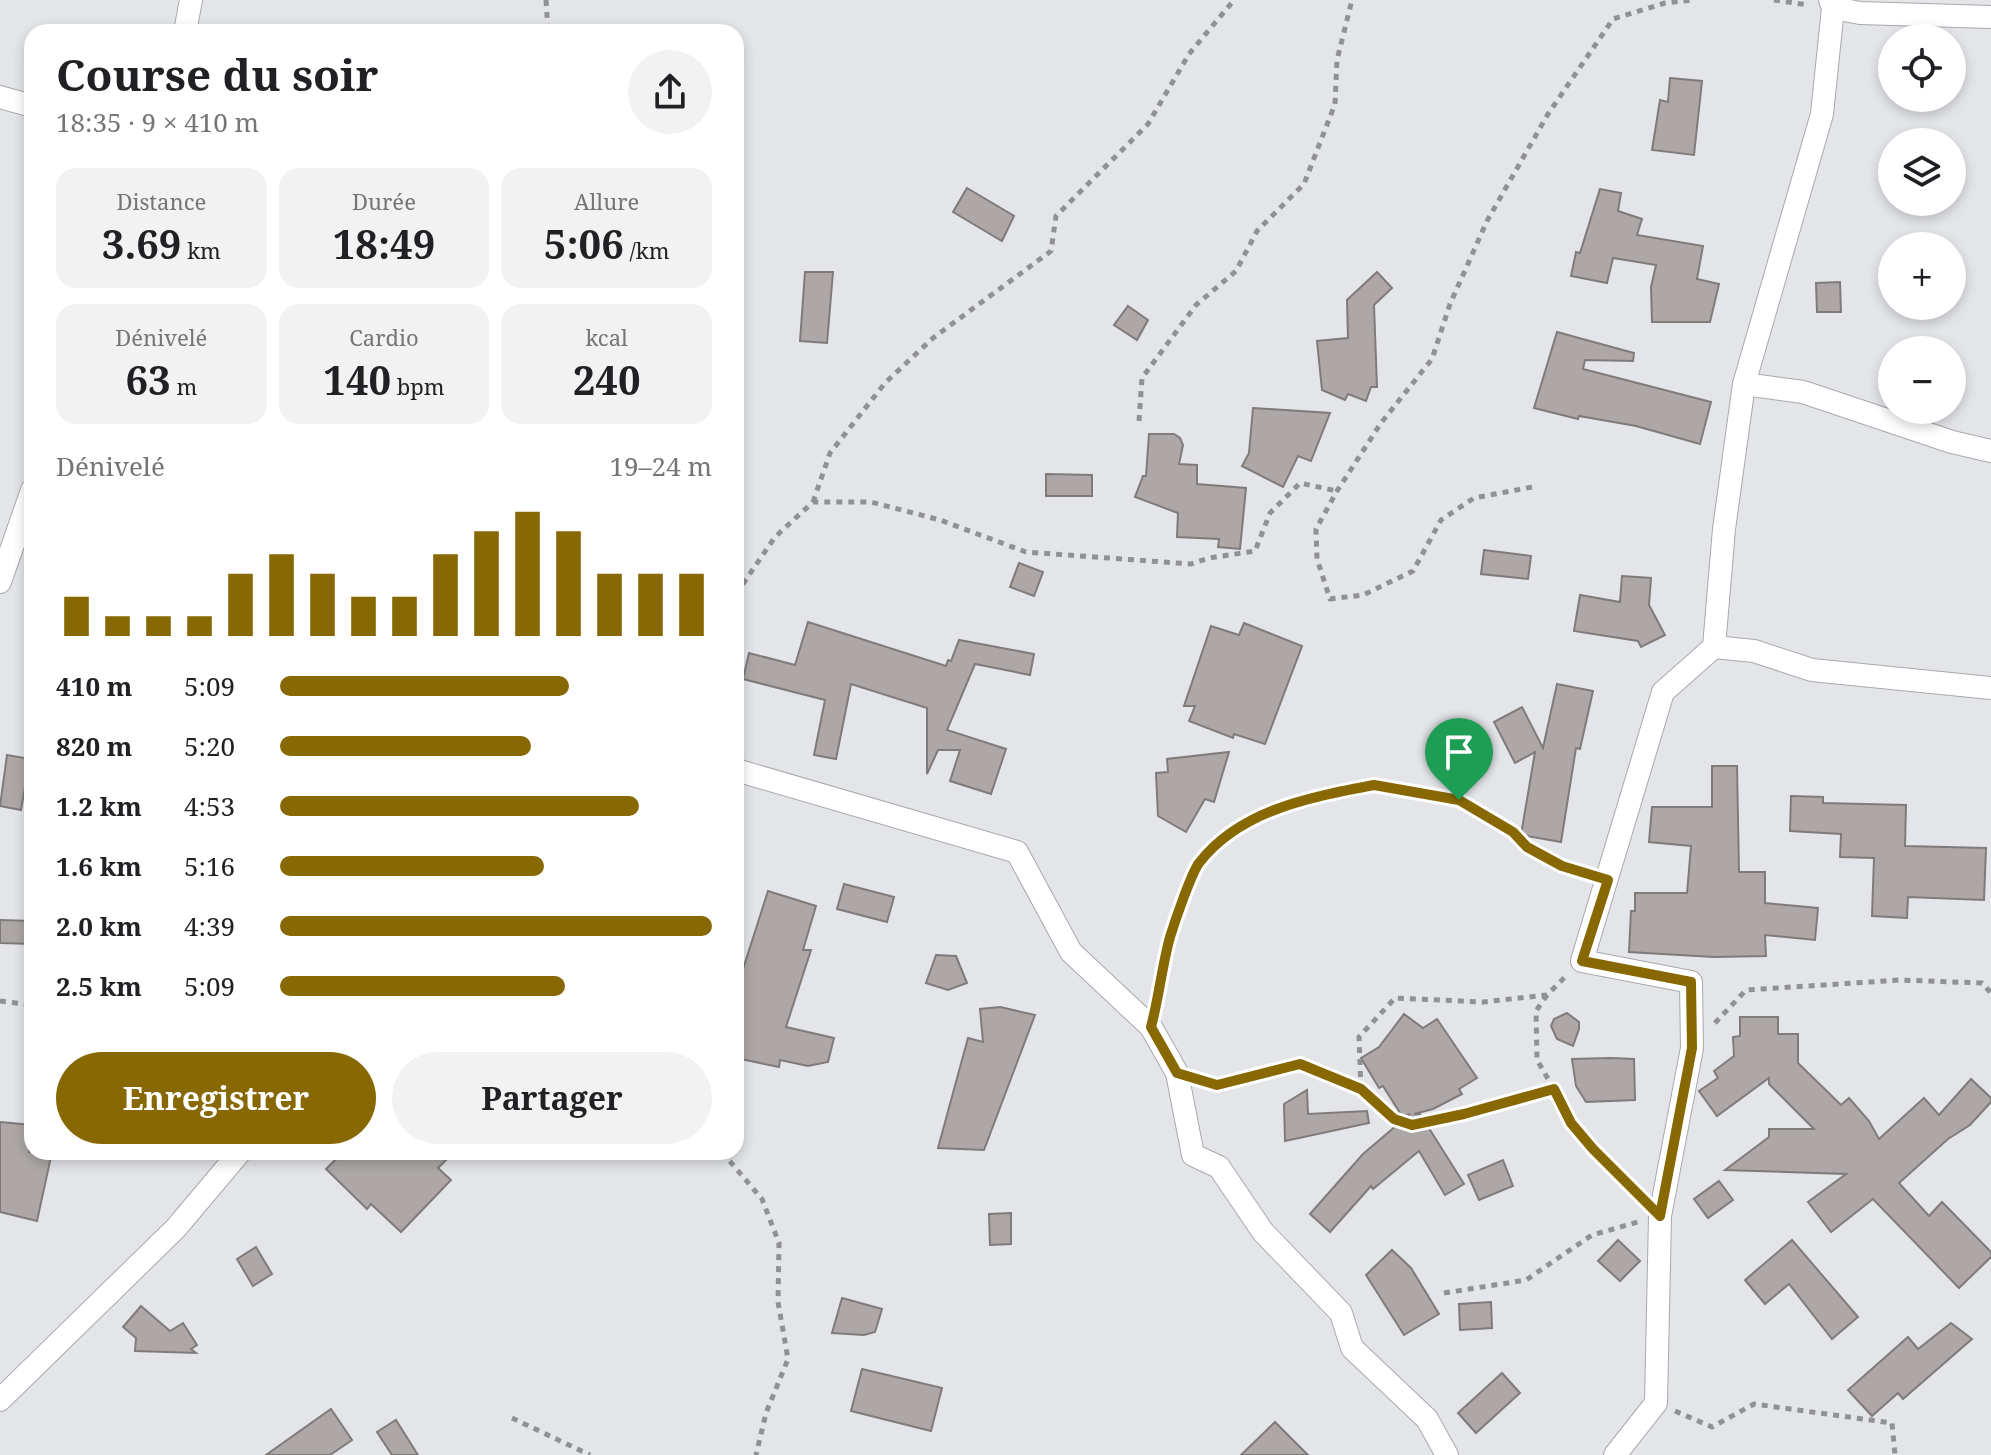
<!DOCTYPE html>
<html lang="fr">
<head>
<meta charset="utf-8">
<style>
  body { margin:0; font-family:"Noto Serif",serif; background:#f2f2f2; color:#202124; height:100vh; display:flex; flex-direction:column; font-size:30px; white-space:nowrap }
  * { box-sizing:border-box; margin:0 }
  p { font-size:26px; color:#757577 }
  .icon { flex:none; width:44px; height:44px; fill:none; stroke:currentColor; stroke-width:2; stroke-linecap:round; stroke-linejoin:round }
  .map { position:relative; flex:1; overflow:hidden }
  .side { position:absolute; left:24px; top:24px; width:720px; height:1136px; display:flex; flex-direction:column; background:#fff; border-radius:24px; box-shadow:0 4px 12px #0003 }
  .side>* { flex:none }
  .buttons { position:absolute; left:1878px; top:24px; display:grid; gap:16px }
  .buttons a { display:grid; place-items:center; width:88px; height:88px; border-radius:50%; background:#fff; box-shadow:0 4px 12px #0003; font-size:40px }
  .pin { position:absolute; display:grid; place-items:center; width:68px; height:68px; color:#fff; margin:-82px -34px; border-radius:50% 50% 50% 0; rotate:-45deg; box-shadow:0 0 8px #0007 }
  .pin .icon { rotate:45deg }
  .round { display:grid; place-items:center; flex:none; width:84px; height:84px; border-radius:42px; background:#f2f2f2 }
  .summary { display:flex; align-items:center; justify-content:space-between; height:136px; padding:0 32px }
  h1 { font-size:44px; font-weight:700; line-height:60px }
  .figures { display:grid; grid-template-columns:repeat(3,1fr); gap:12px; height:136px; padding:8px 32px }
  .figures div { display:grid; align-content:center; border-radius:20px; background:#f2f2f2; text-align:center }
  .figures b { font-size:40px; font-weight:700 }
  .figures small { font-size:22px; font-weight:400 }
  .figures p { font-size:22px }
  .chart { height:224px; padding:16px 32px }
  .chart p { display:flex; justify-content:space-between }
  .chart svg { width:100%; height:144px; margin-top:8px; stroke:#876803; stroke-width:6 }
  .button { display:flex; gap:16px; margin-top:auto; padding:16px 32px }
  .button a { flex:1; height:92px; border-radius:48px; background:#876803; color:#fff; font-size:32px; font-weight:700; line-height:92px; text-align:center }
  .button a+a { background:#f2f2f2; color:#202124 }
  ul { padding:0 32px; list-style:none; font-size:26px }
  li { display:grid; grid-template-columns:128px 96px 1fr; align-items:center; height:60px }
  li i { height:20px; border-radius:10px; background:#876803 }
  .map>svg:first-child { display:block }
  .building { fill:#ada8a7; stroke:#807b7b; stroke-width:2 }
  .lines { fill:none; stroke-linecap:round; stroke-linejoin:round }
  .street-casing { stroke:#a8a9ad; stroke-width:24 }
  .path { stroke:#909193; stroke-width:5; stroke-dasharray:6 6; stroke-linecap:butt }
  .street { stroke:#fff; stroke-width:22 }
  .route-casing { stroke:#fff; stroke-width:16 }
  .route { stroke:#876803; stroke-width:10 }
</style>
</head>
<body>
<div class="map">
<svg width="1991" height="1455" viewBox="0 0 1991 1455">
  <rect width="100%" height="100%" fill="#e4e5e9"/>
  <!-- building -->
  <g class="building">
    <path d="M 1670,78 L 1702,81 L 1694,155 L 1652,150 L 1660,100 L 1668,102 Z"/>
    <path d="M 967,188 L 1014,216 L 1002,241 L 953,212 Z"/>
    <path d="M 1600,189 L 1621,193 L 1618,211 L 1642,219 L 1637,235 L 1703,246 L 1697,279 L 1719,284 L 1710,322 L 1652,322 L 1651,287 L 1656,265 L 1613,258 L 1607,283 L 1571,276 L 1576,252 L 1580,253 Z"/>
    <path d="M 805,272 L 833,272 L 827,343 L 800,341 Z"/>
    <path d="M 1377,272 L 1392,288 L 1374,305 L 1377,387 L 1371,387 L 1366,401 L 1348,394 L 1345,400 L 1322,390 L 1317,341 L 1348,338 L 1347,300 Z"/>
    <path d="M 1840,282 L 1841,312 L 1817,312 L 1816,283 Z"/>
    <path d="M 1128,306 L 1148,320 L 1137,340 L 1114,325 Z"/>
    <path d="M 1557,332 L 1634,353 L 1633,361 L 1585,360 L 1583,369 L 1711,402 L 1700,444 L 1636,426 L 1579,416 L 1578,419 L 1534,408 Z"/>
    <path d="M 1253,408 L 1330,413 L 1311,461 L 1298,456 L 1283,487 L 1242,466 L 1249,453 Z"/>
    <path d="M 1149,434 L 1174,434 L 1180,438 L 1183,445 L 1179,464 L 1197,465 L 1197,484 L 1246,488 L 1240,549 L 1218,547 L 1219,539 L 1177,537 L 1178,513 L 1135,497 L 1143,476 L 1146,476 Z"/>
    <path d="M 1046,474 L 1092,475 L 1092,496 L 1046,496 Z"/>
    <path d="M 1484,550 L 1531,556 L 1528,579 L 1481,574 Z"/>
    <path d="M 1019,563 L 1043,572 L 1034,596 L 1010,587 Z"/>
    <path d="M 1622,576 L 1651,578 L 1649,605 L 1665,635 L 1641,647 L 1638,641 L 1574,631 L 1580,595 L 1620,602 Z"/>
    <path d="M 808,622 L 946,666 L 948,660 L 951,661 L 959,640 L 1034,654 L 1030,675 L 975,664 L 947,730 L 1006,749 L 991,794 L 950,781 L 960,750 L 938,750 L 927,774 L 927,708 L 851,684 L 836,759 L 814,755 L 825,700 L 743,679 L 749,653 L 795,665 Z"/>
    <path d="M 1244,623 L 1302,646 L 1265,744 L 1234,734 L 1233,738 L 1189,721 L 1195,706 L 1184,706 L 1211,626 L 1239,635 Z"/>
    <path d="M 1557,684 L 1593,691 L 1580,749 L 1576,748 L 1561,842 L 1521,835 L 1535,752 L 1515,763 L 1494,722 L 1522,707 L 1543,748 Z"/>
    <path d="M 1229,752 L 1214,802 L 1205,799 L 1186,832 L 1158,816 L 1156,773 L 1168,772 L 1167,759 Z"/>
    <path d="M 7,755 L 30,759 L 21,810 L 0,806 Z"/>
    <path d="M 1712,766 L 1737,766 L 1739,872 L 1765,872 L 1765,903 L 1818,908 L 1815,940 L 1765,935 L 1766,956 L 1714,957 L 1629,952 L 1631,911 L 1635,911 L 1635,893 L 1687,893 L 1691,846 L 1649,842 L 1652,807 L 1712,807 Z"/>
    <path d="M 1791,796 L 1823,797 L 1823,803 L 1906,805 L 1905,846 L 1986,848 L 1984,900 L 1908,897 L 1907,918 L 1872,916 L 1874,858 L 1840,857 L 1841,834 L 1790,831 Z"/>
    <path d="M 844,884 L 894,897 L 887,922 L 837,909 Z"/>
    <path d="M 768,891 L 816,906 L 803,950 L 811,950 L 786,1027 L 834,1038 L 828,1062 L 808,1066 L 780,1060 L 779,1067 L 736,1058 L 736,991 Z"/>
    <path d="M 0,920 L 32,921 L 32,944 L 0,943 Z"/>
    <path d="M 936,955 L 956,956 L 967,983 L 948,990 L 926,983 Z"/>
    <path d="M 1000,1007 L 1035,1015 L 984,1150 L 938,1148 L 968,1038 L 983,1042 L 980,1009 Z"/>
    <path d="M 1567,1013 L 1579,1022 L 1579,1029 L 1573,1046 L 1557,1039 L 1551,1026 L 1554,1019 Z"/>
    <path d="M 1404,1014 L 1423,1028 L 1437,1019 L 1477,1078 L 1459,1089 L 1462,1094 L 1433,1109 L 1414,1114 L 1420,1114 L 1464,1184 L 1445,1195 L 1419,1151 L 1373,1189 L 1371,1186 L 1330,1232 L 1310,1214 L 1363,1154 L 1410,1114 L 1402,1116 L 1383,1086 L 1379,1088 L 1361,1058 L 1379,1047 Z"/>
    <path d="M 1740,1017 L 1778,1017 L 1778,1034 L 1798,1034 L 1798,1063 L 1841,1105 L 1849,1098 L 1869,1121 L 1879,1139 L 1924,1098 L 1939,1115 L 1971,1079 L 1991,1098 L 1991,1102 L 1970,1125 L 1948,1139 L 1899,1183 L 1929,1216 L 1942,1202 L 1991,1252 L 1991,1257 L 1959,1288 L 1873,1199 L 1831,1232 L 1808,1202 L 1846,1174 L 1725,1170 L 1769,1137 L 1769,1129 L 1814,1129 L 1769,1084 L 1769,1078 L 1717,1116 L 1699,1091 L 1718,1078 L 1714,1071 L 1734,1056 L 1733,1037 L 1740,1036 Z"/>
    <path d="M 1611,1058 L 1634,1059 L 1635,1100 L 1586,1102 L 1576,1086 L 1572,1059 Z"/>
    <path d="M 1307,1090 L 1308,1114 L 1367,1111 L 1369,1123 L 1285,1141 L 1284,1104 Z"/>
    <path d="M 0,1122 L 32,1125 L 29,1152 L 52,1152 L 37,1221 L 0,1212 Z"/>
    <path d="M 343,1152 L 454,1152 L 438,1168 L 451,1180 L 401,1232 L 371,1204 L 367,1209 L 326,1169 Z"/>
    <path d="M 1503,1160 L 1513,1186 L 1479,1200 L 1468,1175 Z"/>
    <path d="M 1719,1181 L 1733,1200 L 1708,1218 L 1694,1199 Z"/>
    <path d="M 1011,1213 L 1011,1244 L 990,1245 L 989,1214 Z"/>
    <path d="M 1618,1240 L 1640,1261 L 1620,1281 L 1598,1261 Z"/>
    <path d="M 1792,1240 L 1858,1317 L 1832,1339 L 1789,1284 L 1765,1304 L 1745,1280 Z"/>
    <path d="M 256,1247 L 272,1274 L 253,1286 L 237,1259 Z"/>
    <path d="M 1392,1250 L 1411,1268 L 1439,1314 L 1404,1335 L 1366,1275 Z"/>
    <path d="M 842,1298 L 882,1309 L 875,1332 L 864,1335 L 832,1333 Z"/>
    <path d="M 1491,1302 L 1492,1328 L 1460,1330 L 1459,1304 Z"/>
    <path d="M 141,1306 L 170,1331 L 183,1323 L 197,1345 L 191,1349 L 196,1353 L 135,1351 L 136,1338 L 123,1327 Z"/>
    <path d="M 1951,1323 L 1972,1339 L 1903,1399 L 1898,1393 L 1872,1416 L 1848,1390 L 1908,1337 L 1918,1349 Z"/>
    <path d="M 862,1369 L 942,1388 L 931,1431 L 851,1411 Z"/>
    <path d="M 1502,1373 L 1520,1393 L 1476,1433 L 1458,1413 Z"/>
    <path d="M 331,1409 L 352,1440 L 330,1455 L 266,1455 Z"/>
    <path d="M 396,1420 L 418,1455 L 392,1455 L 377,1432 Z"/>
    <path d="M 1275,1422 L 1308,1455 L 1241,1455 Z"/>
  </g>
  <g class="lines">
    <defs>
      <g id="street">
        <path d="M 1833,8 L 1860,13 L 1991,17"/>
        <path d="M 185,32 L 191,0"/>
        <path d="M 0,97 L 32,106"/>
        <path d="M 1744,384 L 1803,392 L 1952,442 L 1991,451"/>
        <path d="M 0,582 L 32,490"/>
        <path d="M 1714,647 L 1754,651 L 1812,670 L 1991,688"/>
        <path d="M 736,770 L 1017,852 L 1071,952 L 1151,1027 L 1177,1073 L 1193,1155 L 1219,1167 L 1263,1232 L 1341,1313 L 1352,1348 L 1427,1419 L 1447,1455"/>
        <path d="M 0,1400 L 176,1228 L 240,1152"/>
        <path d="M 1615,1455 L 1656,1403 L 1660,1216 L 1692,1048 L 1691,982 L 1582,961 L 1663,692 L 1714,647 L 1724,529 L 1744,384 L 1822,114 L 1833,8 L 1830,0"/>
      </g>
    </defs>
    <!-- street casing -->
    <use href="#street" class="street-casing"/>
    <!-- path -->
    <g class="path">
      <path d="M 546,0 L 548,32"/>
      <path d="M 1774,0 L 1808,5"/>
      <path d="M 1139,421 L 1142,378 L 1196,305 L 1236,271 L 1257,231 L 1304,184 L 1335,104 L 1337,60 L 1352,0"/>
      <path d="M 1532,487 L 1474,498 L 1441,520 L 1413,571 L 1363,595 L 1330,599 L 1317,559 L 1316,529 L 1337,491 L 1381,423 L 1432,359 L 1450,304 L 1487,221 L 1548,114 L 1613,19 L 1665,3 L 1692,0"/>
      <path d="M 813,502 L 830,453 L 885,383 L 933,338 L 1051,251 L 1056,216 L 1148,124 L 1189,54 L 1234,0"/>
      <path d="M 736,594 L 775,537 L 813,502 L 871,502 L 940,520 L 1026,552 L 1191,564 L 1209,558 L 1255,551 L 1270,513 L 1300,483 L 1337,491"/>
      <path d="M 1547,995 L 1536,1011 L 1537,1060 L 1554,1089"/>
      <path d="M 0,1001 L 32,1005"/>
      <path d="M 1158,1001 L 1170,938 L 1198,864 L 1243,822 L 1314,796 L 1374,785 L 1459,800 L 1513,832 L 1527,847 L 1562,866 L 1584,873"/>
      <path d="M 1715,1023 L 1746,990 L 1900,980 L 1982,983 L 1991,993"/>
      <path d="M 1200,1080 L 1217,1085 L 1300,1064 L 1361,1089 L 1394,1119 L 1412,1125 L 1464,1114 L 1554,1089 L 1571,1123 L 1593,1149 L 1640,1196"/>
      <path d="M 1361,1089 L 1359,1037 L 1395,998 L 1483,1002 L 1547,995 L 1565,977"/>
      <path d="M 722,1152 L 762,1199 L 779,1243 L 778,1302 L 788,1359 L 766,1413 L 756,1455"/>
      <path d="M 1444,1293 L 1526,1280 L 1592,1235 L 1638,1222"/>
      <path d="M 1675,1411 L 1712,1427 L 1754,1404 L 1892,1423 L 1895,1455"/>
      <path d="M 512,1418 L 590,1455"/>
    </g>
    <!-- street -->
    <use href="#street" class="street"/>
  </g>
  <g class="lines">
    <defs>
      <path id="route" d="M 1374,785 L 1459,800 L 1513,832 L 1527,847 L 1562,866 L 1608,880 L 1582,961 L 1691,982 L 1692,1048 L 1660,1216 L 1593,1149 L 1571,1123 L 1554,1089 L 1464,1114 L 1412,1125 L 1394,1119 L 1361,1089 L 1300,1064 L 1217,1085 L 1177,1073 L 1151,1027 C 1159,997 1162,966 1170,937 C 1175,921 1191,874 1199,863 C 1241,809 1312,797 1374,785 Z"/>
    </defs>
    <!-- route casing -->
    <use href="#route" class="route-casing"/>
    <!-- route -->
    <use href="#route" class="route"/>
  </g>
</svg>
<div class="buttons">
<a><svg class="icon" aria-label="locate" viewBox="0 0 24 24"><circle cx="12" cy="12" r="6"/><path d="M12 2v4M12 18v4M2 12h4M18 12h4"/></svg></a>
<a><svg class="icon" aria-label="layers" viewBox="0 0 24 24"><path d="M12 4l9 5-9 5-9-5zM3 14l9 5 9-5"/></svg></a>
<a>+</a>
<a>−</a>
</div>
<div class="pin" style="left:1459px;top:800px;background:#1e9e55"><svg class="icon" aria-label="arrive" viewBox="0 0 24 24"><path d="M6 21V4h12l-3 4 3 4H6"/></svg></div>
<section class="side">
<div class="summary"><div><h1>Course du soir</h1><p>18:35 · 9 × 410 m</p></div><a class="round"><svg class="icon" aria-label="share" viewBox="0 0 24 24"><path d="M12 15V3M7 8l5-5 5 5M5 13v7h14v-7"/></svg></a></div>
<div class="figures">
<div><p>Distance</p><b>3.69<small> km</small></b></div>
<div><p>Durée</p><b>18:49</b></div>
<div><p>Allure</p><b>5:06<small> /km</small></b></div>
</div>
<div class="figures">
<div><p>Dénivelé</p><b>63<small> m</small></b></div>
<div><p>Cardio</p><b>140<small> bpm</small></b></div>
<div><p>kcal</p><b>240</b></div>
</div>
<div class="chart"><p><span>Dénivelé</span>19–24 m</p>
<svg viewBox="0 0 160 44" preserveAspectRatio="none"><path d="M5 44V32M15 44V38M25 44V38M35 44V38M45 44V25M55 44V19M65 44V25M75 44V32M85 44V32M95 44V19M105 44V12M115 44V6M125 44V12M135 44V25M145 44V25M155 44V25"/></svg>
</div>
<ul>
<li><b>410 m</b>5:09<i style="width:67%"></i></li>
<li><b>820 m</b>5:20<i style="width:58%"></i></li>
<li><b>1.2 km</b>4:53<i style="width:83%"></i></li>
<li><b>1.6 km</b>5:16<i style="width:61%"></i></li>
<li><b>2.0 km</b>4:39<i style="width:100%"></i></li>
<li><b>2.5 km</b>5:09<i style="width:66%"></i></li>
</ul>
<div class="button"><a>Enregistrer</a><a>Partager</a></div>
</section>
</div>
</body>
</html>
